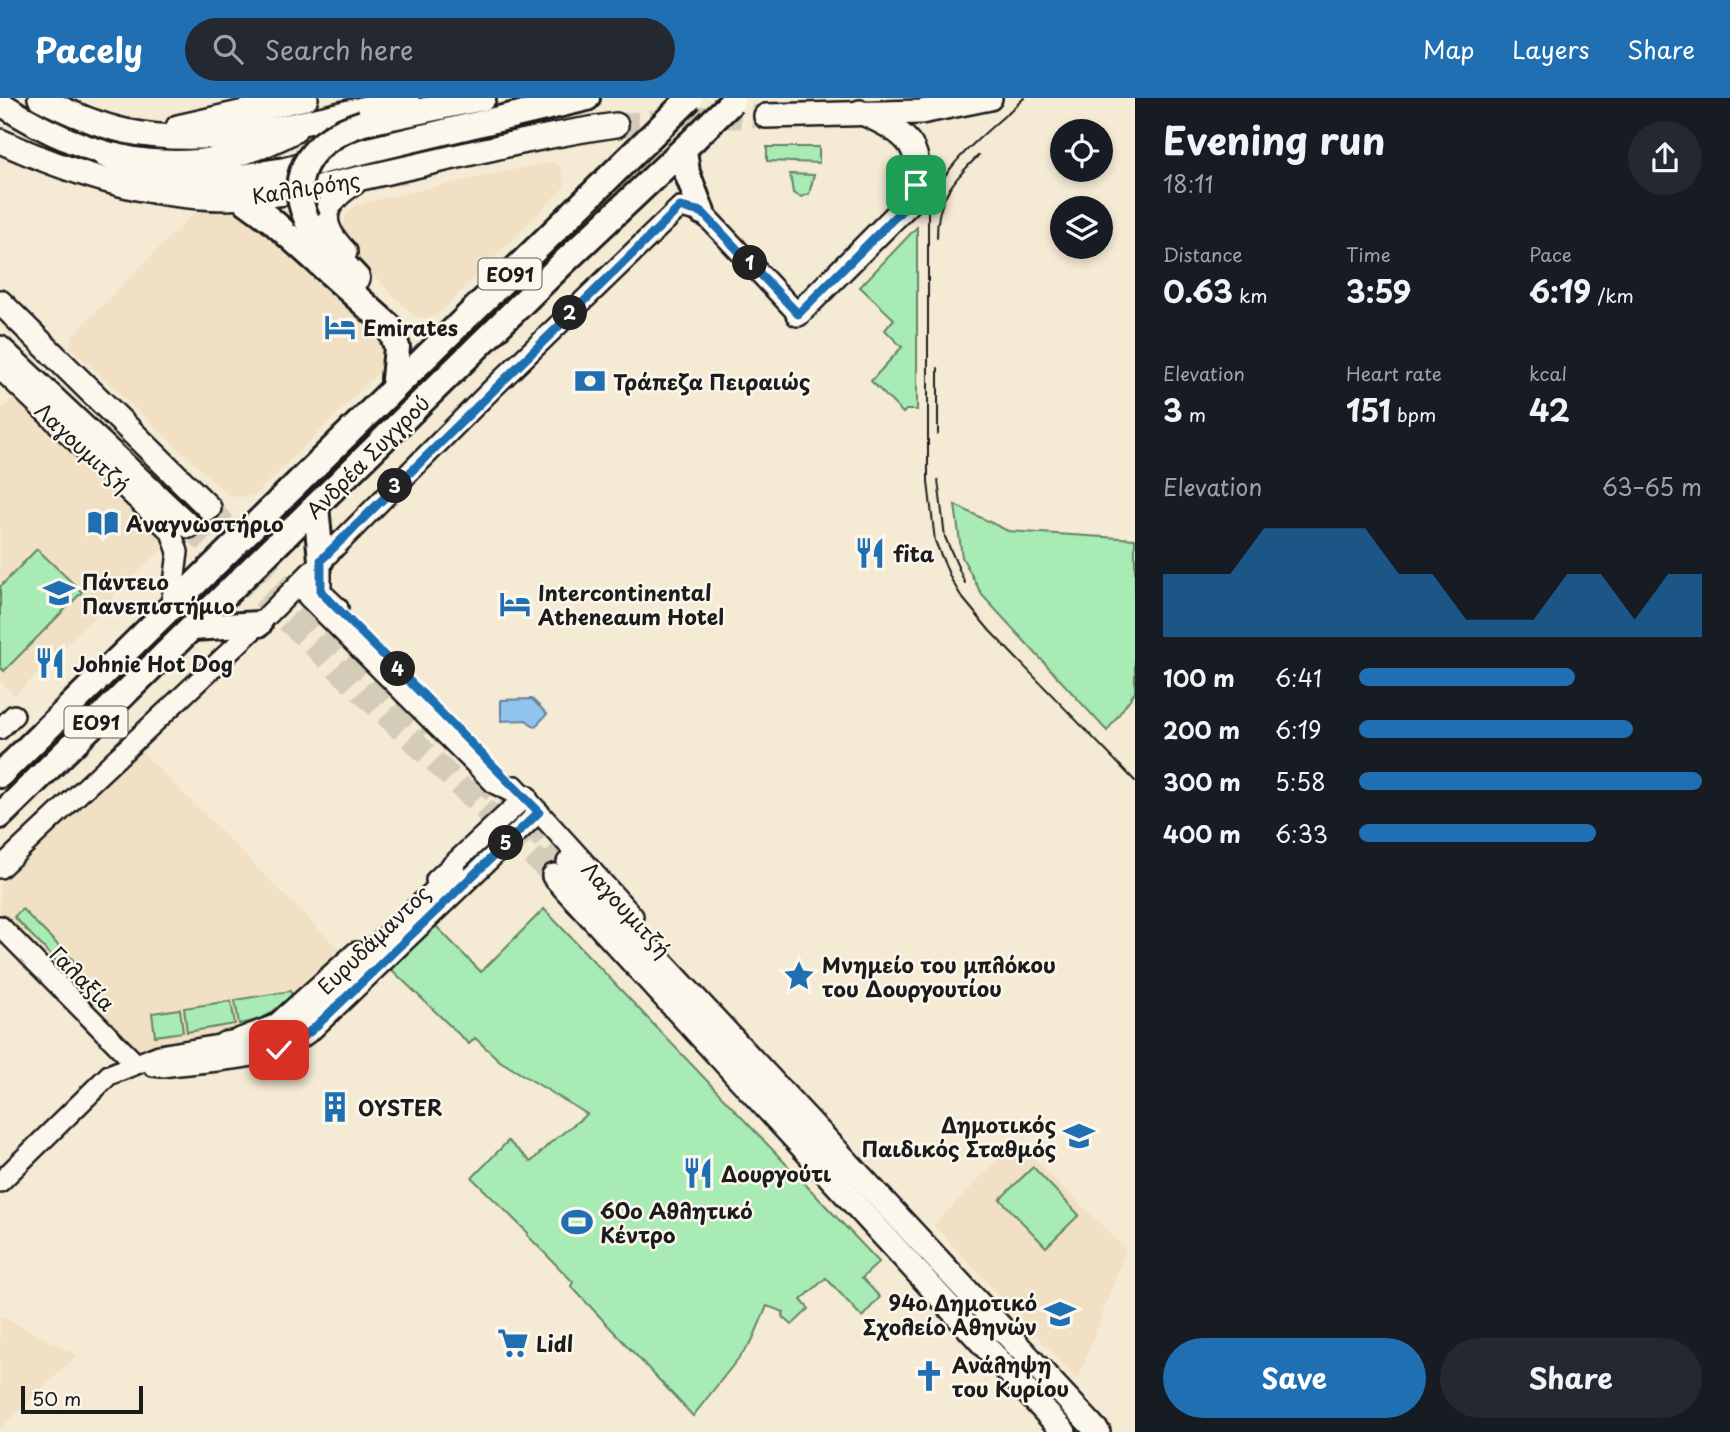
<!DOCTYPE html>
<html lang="en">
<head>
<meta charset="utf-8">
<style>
  body { margin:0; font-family:"Playpen Sans",sans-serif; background:#242831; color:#f1f3f6; height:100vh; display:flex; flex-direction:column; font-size:26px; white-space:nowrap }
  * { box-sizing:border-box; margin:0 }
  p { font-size:23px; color:#9ea1a6 }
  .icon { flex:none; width:38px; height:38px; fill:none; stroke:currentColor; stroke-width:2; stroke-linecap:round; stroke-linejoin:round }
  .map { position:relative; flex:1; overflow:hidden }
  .panel { display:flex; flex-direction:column; background:#171b24; width:595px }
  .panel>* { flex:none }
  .tools { position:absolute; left:1050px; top:21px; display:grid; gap:14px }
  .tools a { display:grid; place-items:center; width:63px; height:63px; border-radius:50%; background:#171b24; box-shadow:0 4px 10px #0003; font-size:35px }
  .scale { position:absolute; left:21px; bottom:18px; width:122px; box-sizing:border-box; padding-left:7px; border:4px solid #1c1c1c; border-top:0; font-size:19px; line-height:24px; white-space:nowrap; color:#1c1c1c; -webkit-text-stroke:5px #fbf7ec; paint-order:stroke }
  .pin { position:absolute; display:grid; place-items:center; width:60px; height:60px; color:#fff; margin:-30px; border-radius:14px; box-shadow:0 4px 10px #0006 }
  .km { position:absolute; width:35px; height:35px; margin:-18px; border-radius:50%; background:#222; color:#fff; font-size:19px; line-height:35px; text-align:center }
  .round { display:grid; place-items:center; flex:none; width:74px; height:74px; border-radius:37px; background:#242831 }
  .head { display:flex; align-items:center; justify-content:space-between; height:119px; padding:0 28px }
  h1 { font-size:38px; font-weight:700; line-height:52px }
  .figures { display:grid; grid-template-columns:repeat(3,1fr); gap:10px; height:119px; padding:7px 28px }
  .figures div { display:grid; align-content:center }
  .figures b { font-size:30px; font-weight:700 }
  .figures small { font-size:19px; font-weight:400 }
  .figures p { font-size:19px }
  .chart { height:196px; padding:14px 28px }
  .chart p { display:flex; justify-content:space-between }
  .chart svg { width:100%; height:126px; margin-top:7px; fill:#1f6fb2; opacity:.7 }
  .action { display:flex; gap:14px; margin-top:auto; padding:14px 28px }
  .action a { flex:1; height:80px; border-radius:42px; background:#1f6fb2; color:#fff; font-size:28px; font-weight:700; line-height:80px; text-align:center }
  .action a+a { background:#242831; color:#f1f3f6 }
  ul { padding:0 28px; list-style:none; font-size:23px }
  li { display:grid; grid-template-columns:112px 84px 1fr; align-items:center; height:52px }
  li i { height:18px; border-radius:9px; background:#1f6fb2 }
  header { display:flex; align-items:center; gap:42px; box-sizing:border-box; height:98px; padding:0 35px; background:#1f6fb2; color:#fff }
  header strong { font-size:33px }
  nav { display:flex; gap:38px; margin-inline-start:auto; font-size:24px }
  .search { width:490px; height:63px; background:#242831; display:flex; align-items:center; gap:18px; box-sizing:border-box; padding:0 24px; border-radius:38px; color:#9ea1a6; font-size:26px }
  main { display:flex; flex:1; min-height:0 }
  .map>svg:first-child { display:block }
  .built { fill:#f1e0c3 }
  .green { fill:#a9ebb5; stroke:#628468; stroke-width:2 }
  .water { fill:#91c5ee; stroke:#62819a; stroke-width:2 }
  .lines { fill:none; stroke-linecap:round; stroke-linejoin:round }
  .primary-tunnel { stroke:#d4cbb8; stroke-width:23; stroke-dasharray:23 11; stroke-linecap:butt }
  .tertiary-casing { stroke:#1c1c1c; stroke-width:24 }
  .primary-casing { stroke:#1c1c1c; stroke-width:28 }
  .trunk-casing { stroke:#1c1c1c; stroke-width:30 }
  .tertiary { stroke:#fbf7ec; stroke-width:19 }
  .primary { stroke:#fbf7ec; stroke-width:23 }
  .trunk { stroke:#fbf7ec; stroke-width:24 }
  .tram { stroke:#1c1c1c; stroke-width:2 }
  .trunk-bridge-casing { stroke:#1c1c1c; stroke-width:30; stroke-linecap:butt }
  .trunk-bridge { stroke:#fbf7ec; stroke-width:24 }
  .route-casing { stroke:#fff; stroke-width:14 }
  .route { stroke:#1f6fb2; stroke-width:9 }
  .labels { text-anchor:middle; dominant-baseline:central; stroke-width:5; stroke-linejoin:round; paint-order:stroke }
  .shield { fill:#fbf7ec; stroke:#5f5e5a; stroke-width:2 }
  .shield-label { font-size:19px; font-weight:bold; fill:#1c1c1c }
  .street-label { font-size:21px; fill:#1c1c1c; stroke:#fbf7ec }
  .poi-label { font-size:21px; font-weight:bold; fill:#1c1c1c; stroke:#fbf7ec; text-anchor:start }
</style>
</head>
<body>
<header>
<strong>Pacely</strong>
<div class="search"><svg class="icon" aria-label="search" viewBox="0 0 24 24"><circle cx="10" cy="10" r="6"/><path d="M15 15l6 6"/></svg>Search here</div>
<nav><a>Map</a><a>Layers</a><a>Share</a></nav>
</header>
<main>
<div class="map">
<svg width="1135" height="1334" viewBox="0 0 1135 1334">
  <rect width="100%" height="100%" fill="#f5ead4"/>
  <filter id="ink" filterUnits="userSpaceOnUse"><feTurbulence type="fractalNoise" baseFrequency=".0143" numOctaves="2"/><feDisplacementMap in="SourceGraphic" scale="14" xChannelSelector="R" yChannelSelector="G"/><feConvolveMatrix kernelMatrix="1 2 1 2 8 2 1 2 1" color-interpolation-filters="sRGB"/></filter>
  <g filter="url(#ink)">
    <!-- built -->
    <g class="built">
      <path d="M 540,66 L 552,65 L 561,69 L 565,88 L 437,217 L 429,220 L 415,219 L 350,154 L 342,136 L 346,117 L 354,109 L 367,104 Z"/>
      <path d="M 244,108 L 370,226 L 381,243 L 383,256 L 378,275 L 255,397 L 238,399 L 229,397 L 221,390 L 70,249 L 73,237 L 194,115 L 216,109 Z"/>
      <path d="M 17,296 L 170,442 L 15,598 L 0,583 L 0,313 Z"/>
      <path d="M 139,651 L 340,853 L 286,910 L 253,931 L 147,951 L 132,949 L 0,816 L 0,786 Z"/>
      <path d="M 1016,1043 L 1126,1151 L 1078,1282 L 934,1127 Z"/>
      <path d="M 0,1218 L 77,1257 L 0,1331 Z"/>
    </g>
    <!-- green -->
    <g class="green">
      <path d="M 767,49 L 819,49 L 819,65 L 767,63 Z"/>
      <path d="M 790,76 L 814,77 L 809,96 L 801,99 L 793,95 Z"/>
      <path d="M 917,129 L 917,312 L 906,312 L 903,315 L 871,283 L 902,249 L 885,232 L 894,221 L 860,189 Z"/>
      <path d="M 955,407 L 1008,433 L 1135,441 L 1135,594 L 1107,633 L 982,497 L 962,459 Z"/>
      <path d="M 37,451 L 82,494 L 4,573 L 0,569 L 0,489 Z"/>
      <path d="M 22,811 L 74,863 L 65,872 L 14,819 Z"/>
      <path d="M 544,811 L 879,1164 L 862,1180 L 880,1199 L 862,1219 L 826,1180 L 801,1202 L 809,1211 L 792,1227 L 782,1218 L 784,1214 L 767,1208 L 752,1243 L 693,1318 L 571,1188 L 573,1184 L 527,1137 L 528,1135 L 472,1080 L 508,1043 L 531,1064 L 549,1046 L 587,1016 L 500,963 L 475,940 L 469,946 L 391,871 L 434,826 L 481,874 Z"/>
      <path d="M 290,893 L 292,896 C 277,915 262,922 239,926 L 235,902 Z"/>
      <path d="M 231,903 L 235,926 L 187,934 L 184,910 Z"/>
      <path d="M 180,911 L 183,934 L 155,938 L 152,915 Z"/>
      <path d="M 1033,1069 L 1079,1117 L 1046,1149 L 1000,1101 Z"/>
    </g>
    <!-- water -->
    <path class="water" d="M 532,601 L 547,616 L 535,629 L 526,622 L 501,623 L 501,602 Z"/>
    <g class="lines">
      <!-- primary-tunnel -->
      <g class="primary-tunnel">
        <path d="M 616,27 L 691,20 L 766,18"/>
        <path d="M 209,410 L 320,527 L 429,633"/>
        <path d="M 189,428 L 554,778"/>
        <path d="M 477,678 L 569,765"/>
      </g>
      <defs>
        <g id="tertiary">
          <path d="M 0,271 L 171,434 L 178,454 L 171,509"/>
          <path d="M 321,462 L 321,494 L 338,510"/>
          <path d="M 0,631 L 14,617"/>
          <path d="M 515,688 L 633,818"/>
          <path d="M 0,770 L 259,526 L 492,291 L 680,109 L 702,114 L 798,216"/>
          <path d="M 436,782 L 525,699"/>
          <path d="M 0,828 L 135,965"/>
          <path d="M 153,968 L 162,969 C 194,965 262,961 289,948 C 297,944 305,937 312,932 L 539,714"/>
          <path d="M 0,1084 L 109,977 L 159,957 L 225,946 L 275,927 L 356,854"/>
        </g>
        <g id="primary">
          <path d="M 40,0 C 67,14 95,26 125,33 C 217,53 317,21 407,0"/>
          <path d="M 0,5 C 92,66 193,88 294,33"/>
          <path d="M 766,18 L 921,14 L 990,0"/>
          <path d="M 178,29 L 306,0"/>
          <path d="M 0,43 C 71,75 145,99 225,100 C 271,100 316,90 361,80 C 446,62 530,39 616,27"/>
          <path d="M 345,154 C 317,125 321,106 354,85"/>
          <path d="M 0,204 L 209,410"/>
          <path d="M 798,216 L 909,105 C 930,50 908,35 860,14"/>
          <path d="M 0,250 L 189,428"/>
          <path d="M 309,497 L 496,684 L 525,699"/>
          <path d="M 569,765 L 1098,1334"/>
          <path d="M 554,778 L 1064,1334"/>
          <path d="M 225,946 L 268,940 L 293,930 L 454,776"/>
        </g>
        <g id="trunk">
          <path d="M 363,25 L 483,0"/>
          <path d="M 684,51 L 687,75 L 702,114"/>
          <path d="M 105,57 L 152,77 L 175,83 L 221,82 L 285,72 L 587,0"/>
          <path d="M 241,100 L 271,122 L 389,228 L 397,249 L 394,281"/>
          <path d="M 307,122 L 322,143 L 357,180"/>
          <path d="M 316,408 L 321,462"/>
          <path d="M 192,530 L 259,526"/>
          <path d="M 0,677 L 643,46"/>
          <path d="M 0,718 L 563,165 L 688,47"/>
        </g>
      </defs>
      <!-- tertiary casing -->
      <use href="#tertiary" class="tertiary-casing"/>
      <!-- primary casing -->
      <use href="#primary" class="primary-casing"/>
      <!-- trunk casing -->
      <use href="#trunk" class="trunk-casing"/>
      <!-- tertiary -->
      <use href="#tertiary" class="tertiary"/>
      <!-- primary -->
      <use href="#primary" class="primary"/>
      <!-- trunk -->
      <use href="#trunk" class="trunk"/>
      <!-- tram -->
      <g class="tram">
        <path d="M 1024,0 C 990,33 940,66 928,113 L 928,384 L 935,443 L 951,481 L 961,498 L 990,533 L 1135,683"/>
        <path d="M 937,140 C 936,102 953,82 979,57"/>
        <path d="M 938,270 L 938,336"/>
        <path d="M 938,382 L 945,439 L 965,485"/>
      </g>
      <defs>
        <g id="trunk-bridge">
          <path d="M 643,46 L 690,0"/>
          <path d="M 688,47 L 732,4"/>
          <path d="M 307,122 C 284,72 317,40 363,25"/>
        </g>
      </defs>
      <!-- trunk-bridge casing -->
      <use href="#trunk-bridge" class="trunk-bridge-casing"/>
      <!-- trunk-bridge -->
      <use href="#trunk-bridge" class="trunk-bridge"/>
    </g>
  </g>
  <g class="lines" filter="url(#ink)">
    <defs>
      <path id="route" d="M 279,952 L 294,945 L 312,932 L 539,714 L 321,494 L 321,462 L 680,109 L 702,114 L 798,216 L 909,105 L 916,87"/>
    </defs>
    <!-- route casing -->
    <use href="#route" class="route-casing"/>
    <!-- route -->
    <use href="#route" class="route"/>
  </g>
  <!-- icons -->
  <defs>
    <symbol id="hotel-bare" viewBox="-9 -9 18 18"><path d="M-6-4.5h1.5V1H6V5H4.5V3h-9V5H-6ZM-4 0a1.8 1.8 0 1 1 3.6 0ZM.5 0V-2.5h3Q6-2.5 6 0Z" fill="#1f6fb2" stroke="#fbf7ec" stroke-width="2.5" paint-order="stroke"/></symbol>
    <symbol id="bank-bare" viewBox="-9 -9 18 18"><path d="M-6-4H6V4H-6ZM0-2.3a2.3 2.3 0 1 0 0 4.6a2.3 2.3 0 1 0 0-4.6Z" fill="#1f6fb2" stroke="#fbf7ec" stroke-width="2.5" paint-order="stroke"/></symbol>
    <symbol id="library-bare" viewBox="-9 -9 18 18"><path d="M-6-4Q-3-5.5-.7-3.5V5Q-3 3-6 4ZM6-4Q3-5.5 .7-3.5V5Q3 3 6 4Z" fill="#1f6fb2" stroke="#fbf7ec" stroke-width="2.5" paint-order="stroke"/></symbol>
    <symbol id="restaurant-bare" viewBox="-9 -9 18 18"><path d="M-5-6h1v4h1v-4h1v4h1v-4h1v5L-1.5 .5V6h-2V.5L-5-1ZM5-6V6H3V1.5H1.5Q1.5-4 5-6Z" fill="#1f6fb2" stroke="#fbf7ec" stroke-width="2.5" paint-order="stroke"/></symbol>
    <symbol id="university-bare" viewBox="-9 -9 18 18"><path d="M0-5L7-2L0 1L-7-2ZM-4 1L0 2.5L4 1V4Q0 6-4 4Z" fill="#1f6fb2" stroke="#fbf7ec" stroke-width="2.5" paint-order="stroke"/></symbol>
    <symbol id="sight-bare" viewBox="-9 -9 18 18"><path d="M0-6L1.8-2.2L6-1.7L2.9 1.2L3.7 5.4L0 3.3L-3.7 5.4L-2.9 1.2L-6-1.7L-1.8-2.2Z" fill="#1f6fb2" stroke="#fbf7ec" stroke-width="2.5" paint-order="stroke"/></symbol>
    <symbol id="building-bare" viewBox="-9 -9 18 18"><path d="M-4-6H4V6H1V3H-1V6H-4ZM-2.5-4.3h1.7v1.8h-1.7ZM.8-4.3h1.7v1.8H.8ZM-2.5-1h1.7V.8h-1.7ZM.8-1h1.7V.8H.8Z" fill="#1f6fb2" stroke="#fbf7ec" stroke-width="2.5" paint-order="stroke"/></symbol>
    <symbol id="school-bare" viewBox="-9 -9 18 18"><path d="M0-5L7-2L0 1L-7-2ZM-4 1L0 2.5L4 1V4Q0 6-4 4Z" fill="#1f6fb2" stroke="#fbf7ec" stroke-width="2.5" paint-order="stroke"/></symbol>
    <symbol id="stadium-bare" viewBox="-9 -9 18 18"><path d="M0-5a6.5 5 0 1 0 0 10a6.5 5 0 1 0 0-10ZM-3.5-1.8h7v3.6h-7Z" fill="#1f6fb2" stroke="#fbf7ec" stroke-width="2.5" paint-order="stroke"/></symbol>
    <symbol id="supermarket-bare" viewBox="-9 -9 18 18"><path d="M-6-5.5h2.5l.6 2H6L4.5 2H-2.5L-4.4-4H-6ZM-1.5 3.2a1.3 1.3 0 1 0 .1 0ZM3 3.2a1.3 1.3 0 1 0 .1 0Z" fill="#1f6fb2" stroke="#fbf7ec" stroke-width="2.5" paint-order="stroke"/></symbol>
    <symbol id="church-bare" viewBox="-9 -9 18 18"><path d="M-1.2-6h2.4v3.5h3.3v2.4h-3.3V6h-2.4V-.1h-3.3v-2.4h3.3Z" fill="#1f6fb2" stroke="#fbf7ec" stroke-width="2.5" paint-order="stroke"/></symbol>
  </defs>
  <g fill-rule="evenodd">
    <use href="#hotel-bare" x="318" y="207" width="44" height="44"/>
    <use href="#bank-bare" x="568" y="261" width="44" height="44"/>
    <use href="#library-bare" x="81" y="403" width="44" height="44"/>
    <use href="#restaurant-bare" x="848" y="433" width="44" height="44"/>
    <use href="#university-bare" x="37" y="473" width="44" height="44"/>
    <use href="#hotel-bare" x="493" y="484" width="44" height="44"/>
    <use href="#restaurant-bare" x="28" y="543" width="44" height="44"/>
    <use href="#sight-bare" x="777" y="856" width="44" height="44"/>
    <use href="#building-bare" x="313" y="987" width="44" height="44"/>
    <use href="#school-bare" x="1057" y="1016" width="44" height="44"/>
    <use href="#restaurant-bare" x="676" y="1053" width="44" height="44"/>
    <use href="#stadium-bare" x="555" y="1102" width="44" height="44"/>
    <use href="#school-bare" x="1038" y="1194" width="44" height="44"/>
    <use href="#supermarket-bare" x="491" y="1223" width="44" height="44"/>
    <use href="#church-bare" x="907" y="1256" width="44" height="44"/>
  </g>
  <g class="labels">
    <!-- shield labels -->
    <g class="shield">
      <rect x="478.5" y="160.5" width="63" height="31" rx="5"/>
      <rect x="64.5" y="608.5" width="63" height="31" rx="5"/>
    </g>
    <g class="shield-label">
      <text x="510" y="176">ΕΟ91</text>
      <text x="96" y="624">ΕΟ91</text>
    </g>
    <!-- street labels -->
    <g class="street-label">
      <text transform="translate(306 89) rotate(-9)">Καλλιρόης</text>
      <text transform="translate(83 349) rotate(43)">Λαγουμιτζή</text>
      <text transform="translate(367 358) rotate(-45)">Ανδρέα Συγγρού</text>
      <text transform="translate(627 811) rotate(48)">Λαγουμιτζή</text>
      <text transform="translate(373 841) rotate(-44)">Ευρυδάμαντος</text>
      <text transform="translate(83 880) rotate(45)">Γαλαξία</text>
    </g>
    <!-- poi labels -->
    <g class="poi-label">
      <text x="363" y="229">Emirates</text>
      <text x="613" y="283">Τράπεζα Πειραιώς</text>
      <text x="126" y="425">Aναγνωστήριο</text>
      <text x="893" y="455">fita</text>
      <text x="82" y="483">Πάντειο<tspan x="82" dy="24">Πανεπιστήμιο</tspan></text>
      <text x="538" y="494">Intercontinental<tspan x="538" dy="24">Atheneaum Hotel</tspan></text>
      <text x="73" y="565">Johnie Hot Dog</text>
      <text x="822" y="866">Μνημείο του μπλόκου<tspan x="822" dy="24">του Δουργουτίου</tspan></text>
      <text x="358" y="1009">OYSTER</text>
      <text x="1056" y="1026" text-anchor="end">Δημοτικός<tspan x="1056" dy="24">Παιδικός Σταθμός</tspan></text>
      <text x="721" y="1075">Δουργούτι</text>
      <text x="600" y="1112">60ο Αθλητικό<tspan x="600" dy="24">Κέντρο</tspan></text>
      <text x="1037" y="1204" text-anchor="end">94ο Δημοτικό<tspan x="1037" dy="24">Σχολείο Αθηνών</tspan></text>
      <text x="536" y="1245">Lidl</text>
      <text x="952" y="1266">Ανάληψη<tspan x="952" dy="24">του Κυρίου</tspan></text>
    </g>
  </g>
</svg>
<div class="tools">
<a><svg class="icon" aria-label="locate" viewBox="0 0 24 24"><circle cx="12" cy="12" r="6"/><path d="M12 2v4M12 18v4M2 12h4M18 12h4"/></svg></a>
<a><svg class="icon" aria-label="layers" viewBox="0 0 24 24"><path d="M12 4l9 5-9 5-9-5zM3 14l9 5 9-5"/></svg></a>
</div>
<div class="scale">50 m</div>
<div class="pin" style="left:916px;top:87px;background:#1e9e55"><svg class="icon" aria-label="arrive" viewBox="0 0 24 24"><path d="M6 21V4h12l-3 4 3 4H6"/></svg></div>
<div class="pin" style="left:279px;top:952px;background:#d93025"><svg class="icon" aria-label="check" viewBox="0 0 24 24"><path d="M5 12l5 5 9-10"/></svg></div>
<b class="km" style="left:750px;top:165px">1</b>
<b class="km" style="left:570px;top:215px">2</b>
<b class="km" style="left:395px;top:388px">3</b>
<b class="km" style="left:398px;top:571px">4</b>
<b class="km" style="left:506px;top:745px">5</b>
</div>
<section class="panel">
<div class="head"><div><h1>Evening run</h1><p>18:11</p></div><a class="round"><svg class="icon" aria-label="share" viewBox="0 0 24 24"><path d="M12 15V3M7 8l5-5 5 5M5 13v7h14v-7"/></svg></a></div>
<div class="figures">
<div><p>Distance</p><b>0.63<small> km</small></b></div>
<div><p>Time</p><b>3:59</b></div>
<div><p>Pace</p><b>6:19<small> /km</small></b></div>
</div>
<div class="figures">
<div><p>Elevation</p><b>3<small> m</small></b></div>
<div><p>Heart rate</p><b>151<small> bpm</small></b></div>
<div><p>kcal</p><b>42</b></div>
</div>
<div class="chart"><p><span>Elevation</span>63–65 m</p>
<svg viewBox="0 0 160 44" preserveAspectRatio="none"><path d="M0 44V22L10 22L20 22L30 6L40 6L50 6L60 6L70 22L80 22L90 38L100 38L110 38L120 22L130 22L140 38L150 22L160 22V44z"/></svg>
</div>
<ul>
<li><b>100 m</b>6:41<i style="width:63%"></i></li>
<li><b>200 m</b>6:19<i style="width:80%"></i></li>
<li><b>300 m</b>5:58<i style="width:100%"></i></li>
<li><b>400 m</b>6:33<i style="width:69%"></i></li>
</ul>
<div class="action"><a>Save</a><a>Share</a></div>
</section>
</main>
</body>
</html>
